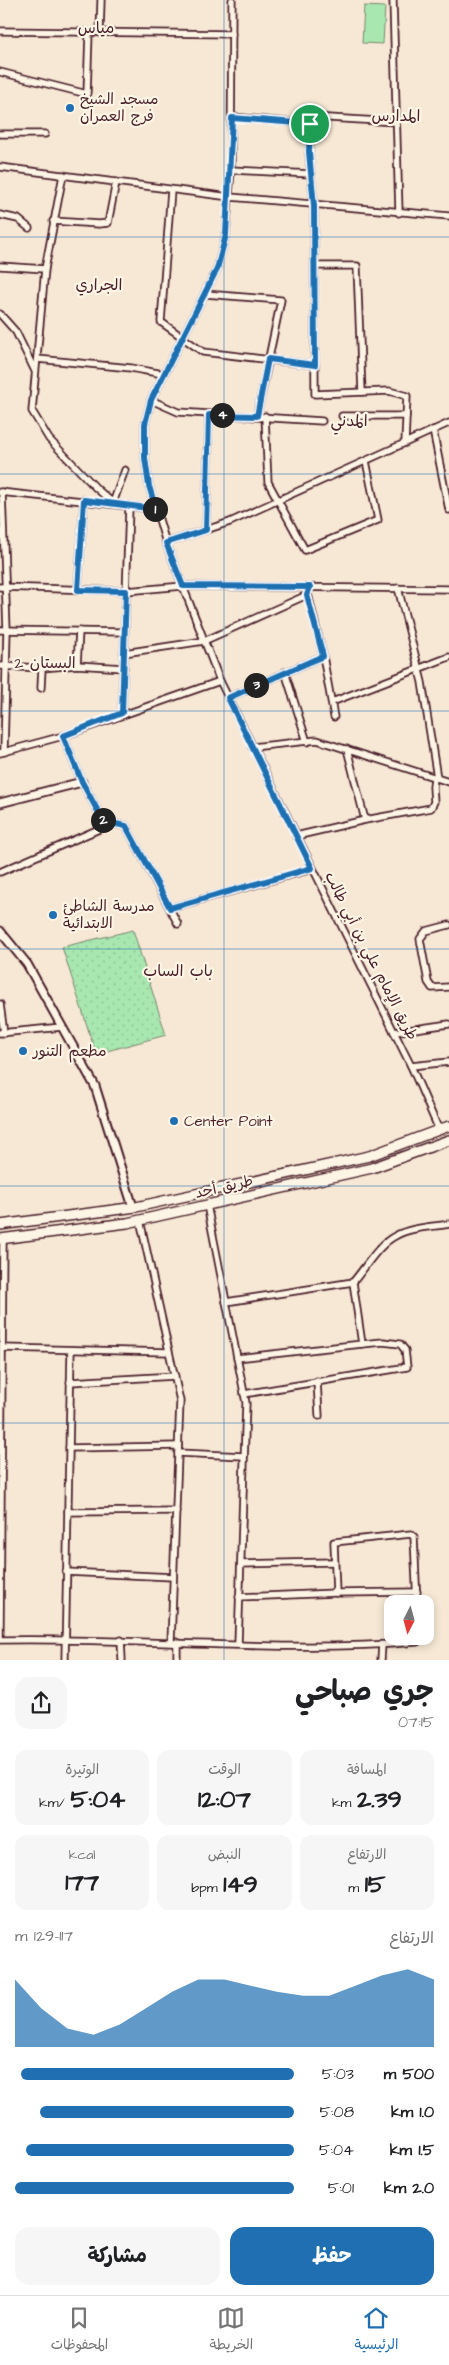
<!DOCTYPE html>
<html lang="ar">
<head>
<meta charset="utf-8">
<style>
  body { margin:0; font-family:"Architects Daughter","Playpen Sans Arabic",sans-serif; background:#f6f6f6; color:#202124; direction:rtl; height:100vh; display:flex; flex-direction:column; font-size:19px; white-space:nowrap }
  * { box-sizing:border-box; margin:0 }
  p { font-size:16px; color:#757577 }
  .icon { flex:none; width:28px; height:28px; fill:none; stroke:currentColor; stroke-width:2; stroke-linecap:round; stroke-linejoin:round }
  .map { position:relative; height:1660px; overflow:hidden; direction:ltr }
  .details { display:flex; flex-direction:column; background:#fff; flex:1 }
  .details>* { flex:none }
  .needle { width:32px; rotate:186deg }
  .fabs { position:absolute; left:384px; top:1595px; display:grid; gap:10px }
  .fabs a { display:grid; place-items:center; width:50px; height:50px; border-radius:10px; background:#fff; box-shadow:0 2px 8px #0003; font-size:25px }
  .pin { position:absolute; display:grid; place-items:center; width:42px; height:42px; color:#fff; margin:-21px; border:2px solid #fff; border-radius:50%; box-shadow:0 1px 5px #0007 }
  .km { position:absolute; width:25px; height:25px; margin:-12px; border-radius:50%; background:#222; color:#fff; font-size:14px; line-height:25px; text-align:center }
  .round { display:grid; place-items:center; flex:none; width:52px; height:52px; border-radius:15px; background:#f6f6f6 }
  .head { display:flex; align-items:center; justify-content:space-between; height:85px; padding:0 15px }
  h1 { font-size:28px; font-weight:700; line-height:38px }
  .stats { display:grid; grid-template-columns:repeat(3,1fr); gap:8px; height:85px; padding:5px 15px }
  .stats div { display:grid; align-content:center; border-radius:12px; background:#f6f6f6; text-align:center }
  .stats b { font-size:25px; font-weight:700 }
  .stats small { font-size:14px; font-weight:400 }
  .stats p { font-size:14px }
  .chart { height:140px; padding:10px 15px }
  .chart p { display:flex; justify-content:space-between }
  .chart svg { width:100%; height:90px; margin-top:5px; fill:#1f6fb2; opacity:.7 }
  .cta { display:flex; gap:10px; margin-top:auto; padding:10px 15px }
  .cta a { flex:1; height:58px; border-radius:15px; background:#1f6fb2; color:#fff; font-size:20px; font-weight:700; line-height:58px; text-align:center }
  .cta a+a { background:#f6f6f6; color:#202124 }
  ul { padding:0 15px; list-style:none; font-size:16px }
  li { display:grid; grid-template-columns:80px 60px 1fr; align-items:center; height:38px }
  li i { height:12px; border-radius:6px; background:#1f6fb2 }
  .dock { display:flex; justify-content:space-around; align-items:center; height:70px; border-top:1px solid #e0e0e0; background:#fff; font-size:14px; color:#757577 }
  .dock a { display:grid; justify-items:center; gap:2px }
  .dock .on { color:#1f6fb2 }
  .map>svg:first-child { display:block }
  .park { fill:url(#park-dots); stroke:#79846e }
  .pitch { fill:#a8e8b0; stroke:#79846e }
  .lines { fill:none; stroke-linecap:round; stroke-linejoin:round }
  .minor-casing { stroke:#4a1f2b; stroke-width:9 }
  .tertiary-casing { stroke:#4a1f2b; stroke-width:11 }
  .primary-casing { stroke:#4a1f2b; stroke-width:12 }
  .minor { stroke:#fcf5e5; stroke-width:5.5 }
  .tertiary { stroke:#fcf5e5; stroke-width:7 }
  .primary { stroke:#fcf5e5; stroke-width:9 }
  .route-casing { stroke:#fff; stroke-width:10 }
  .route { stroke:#1f6fb2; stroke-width:6 }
  .grid { fill:none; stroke:#1f6fb2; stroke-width:1; stroke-opacity:0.55 }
  .poi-dot { fill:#1f6fb2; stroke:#fcf5e5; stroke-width:2 }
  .labels { text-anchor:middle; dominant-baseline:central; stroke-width:4.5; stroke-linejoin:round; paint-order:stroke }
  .poi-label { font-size:15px; fill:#4a1f2b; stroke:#fcf5e5; text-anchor:start }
  .street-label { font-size:15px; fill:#4a1f2b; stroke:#fcf5e5 }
  .neighbourhood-label { font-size:16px; fill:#4a1f2b; stroke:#fcf5e5 }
</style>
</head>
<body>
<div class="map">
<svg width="449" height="1660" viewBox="0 0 449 1660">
  <defs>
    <pattern id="park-dots" width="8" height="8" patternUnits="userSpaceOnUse" patternTransform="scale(1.25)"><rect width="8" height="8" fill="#a8e8b0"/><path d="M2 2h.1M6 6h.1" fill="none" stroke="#92c798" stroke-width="1.8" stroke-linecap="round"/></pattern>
  </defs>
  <rect width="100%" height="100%" fill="#f6e8d4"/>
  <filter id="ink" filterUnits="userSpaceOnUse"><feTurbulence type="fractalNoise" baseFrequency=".02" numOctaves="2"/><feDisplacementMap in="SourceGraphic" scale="10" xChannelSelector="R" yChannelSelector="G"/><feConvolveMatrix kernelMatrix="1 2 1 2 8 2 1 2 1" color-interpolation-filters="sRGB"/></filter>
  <g filter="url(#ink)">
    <!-- park -->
    <path class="park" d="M 133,930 L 166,1035 L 96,1054 L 62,947 Z"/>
    <!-- pitch -->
    <path class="pitch" d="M 364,6 L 385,7 L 383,44 L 362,43 Z"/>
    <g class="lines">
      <defs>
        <g id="minor">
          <path d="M 232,0 L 231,170 L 226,235 L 217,269 L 151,400 L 145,424 L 145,458 L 149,486 L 166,543 L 220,681 L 411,1066 L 439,1130"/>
          <path d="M 393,0 L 399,213"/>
          <path d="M 0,31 L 232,34"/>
          <path d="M 100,33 L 101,0"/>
          <path d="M 0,72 L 87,94 L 89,33"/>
          <path d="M 232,117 L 310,124"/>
          <path d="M 396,122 L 312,117 L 309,153 L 314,206 L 315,394 L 389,391 L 407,396 L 405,443"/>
          <path d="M 0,134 L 45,134"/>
          <path d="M 0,167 L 230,197 L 449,216"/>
          <path d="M 231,170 L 311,174"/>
          <path d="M 63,175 L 45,269 L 32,411 L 49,439 L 96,488 L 113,503 L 125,470"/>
          <path d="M 171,190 L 161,322 L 203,352 L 315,365"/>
          <path d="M 0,215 L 18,219 L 29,228"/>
          <path d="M 53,221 L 99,224 L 108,223 L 116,182"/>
          <path d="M 0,266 L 45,269"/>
          <path d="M 315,266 L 357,266 L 362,392"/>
          <path d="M 205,294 L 281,300 L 257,415"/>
          <path d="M 0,314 L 16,332 L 35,371"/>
          <path d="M 37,359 L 131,368 L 163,374"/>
          <path d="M 151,400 L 178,412 L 322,421"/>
          <path d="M 265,416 L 268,482 L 305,550 L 378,520 L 366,461"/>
          <path d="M 342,416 L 406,416"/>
          <path d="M 433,430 L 449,510"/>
          <path d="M 0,492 L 156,509"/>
          <path d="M 2,492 L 7,630 L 4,752"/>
          <path d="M 206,530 L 209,415"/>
          <path d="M 166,543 L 230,522 L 449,423"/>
          <path d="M 0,587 L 126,591 L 183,586 L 449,589"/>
          <path d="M 398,588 L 422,682 L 437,778"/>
          <path d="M 78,590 L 84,500"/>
          <path d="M 308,594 L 323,656 L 334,717"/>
          <path d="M 0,630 L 124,632"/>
          <path d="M 124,653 L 204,641 L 307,595"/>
          <path d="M 77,665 L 79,631"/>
          <path d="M 0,666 L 42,668 L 77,665 L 124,668"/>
          <path d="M 285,672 L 307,742"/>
          <path d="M 41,688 L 42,668"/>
          <path d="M 228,698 L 323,656"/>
          <path d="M 332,702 L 449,657"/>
          <path d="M 122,713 L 129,507"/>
          <path d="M 63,736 L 82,782 L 106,826"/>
          <path d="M 252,747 L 317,740 L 449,782"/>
          <path d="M 347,749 L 365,820"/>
          <path d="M 0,753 L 63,736 L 220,681"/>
          <path d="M 296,836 L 365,820 L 431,808 L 434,802 L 433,787 L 434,777"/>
          <path d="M 0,872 L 106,826 L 116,824 L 126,826 L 178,924"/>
          <path d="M 170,908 L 312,869"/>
          <path d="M 449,925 L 426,931 L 420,939 L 428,982 L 432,988 L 449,987"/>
          <path d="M 0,1004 L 4,1033"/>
          <path d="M 394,1032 L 449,1024"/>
          <path d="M 0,1033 L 62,1027"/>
          <path d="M 411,1066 L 449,1062"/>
          <path d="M 207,1205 L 246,1403 L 238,1644"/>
          <path d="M 140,1220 L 180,1401 L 171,1642"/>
          <path d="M 226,1302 L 353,1282 C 366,1267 378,1245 395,1236 C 411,1227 432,1227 449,1224"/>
          <path d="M 3,1348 L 169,1352"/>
          <path d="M 237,1358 L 362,1344 L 353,1282"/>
          <path d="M 317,1381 L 319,1416"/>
          <path d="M 70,1382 L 175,1376"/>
          <path d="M 244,1394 L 407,1367 L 405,1350 L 400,1344 L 383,1342 L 362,1344"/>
          <path d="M 69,1448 L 178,1446"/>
          <path d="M 178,1453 L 244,1456"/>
          <path d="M 68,1512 L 176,1511"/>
          <path d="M 241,1564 L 334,1562"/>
          <path d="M 66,1572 L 173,1577"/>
          <path d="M 336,1593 L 417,1592"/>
          <path d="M 239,1597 L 336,1593 L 334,1542 L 411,1534 L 414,1537 L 417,1604"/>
          <path d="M 0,1637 L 3,1238"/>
          <path d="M 0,1640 C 139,1637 278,1654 417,1642 L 417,1636"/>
          <path d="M 121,1640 L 122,1660"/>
          <path d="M 65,1660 L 71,1350"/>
          <path d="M 177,1660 L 177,1642"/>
          <path d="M 381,1660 L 382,1645"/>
        </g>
        <g id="tertiary">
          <path d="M 0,803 L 82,782"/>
          <path d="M 0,931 L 27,964 L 95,1086 L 133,1207"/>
        </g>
        <g id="primary">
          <path d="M 0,1225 L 136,1207 L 369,1156 L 449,1126"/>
          <path d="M 0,1239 L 127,1223 L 194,1208 L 372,1168 L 449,1140"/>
        </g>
      </defs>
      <!-- minor casing -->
      <use href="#minor" class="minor-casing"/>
      <!-- tertiary casing -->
      <use href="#tertiary" class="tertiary-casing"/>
      <!-- primary casing -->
      <use href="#primary" class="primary-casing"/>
      <!-- minor -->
      <use href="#minor" class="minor"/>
      <!-- tertiary -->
      <use href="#tertiary" class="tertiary"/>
      <!-- primary -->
      <use href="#primary" class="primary"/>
    </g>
  </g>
  <g class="lines" filter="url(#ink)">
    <defs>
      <path id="route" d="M 232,118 L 310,124 L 309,152 L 314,206 L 315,365 L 268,359 L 257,416 L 209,415 L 206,530 L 166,543 L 183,586 L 310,587 L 307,595 L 323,656 L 228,698 L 312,868 L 170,908 L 126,826 L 116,824 L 106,826 L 82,782 L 63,736 L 122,713 L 126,591 L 78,590 L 84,500 L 156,509 L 149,486 L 145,458 L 145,424 L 151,400 L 217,269 L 226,235 Z"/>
    </defs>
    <!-- route casing -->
    <use href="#route" class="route-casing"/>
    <!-- route -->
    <use href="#route" class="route"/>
  </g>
  <!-- grid -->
  <path class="grid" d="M 224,0 L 224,1660M 0,237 L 449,237M 0,474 L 449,474M 0,711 L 449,711M 0,949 L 449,949M 0,1186 L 449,1186M 0,1423 L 449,1423"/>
  <!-- markers -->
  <g class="poi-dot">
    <circle cx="70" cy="108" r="5"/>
    <circle cx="53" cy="915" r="5"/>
    <circle cx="23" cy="1051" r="5"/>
    <circle cx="174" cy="1121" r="5"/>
  </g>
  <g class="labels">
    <!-- poi labels -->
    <g class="poi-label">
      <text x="80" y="99">مسجد الشيخ<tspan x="80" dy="17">فرج العمران</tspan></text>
      <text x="63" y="906">مدرسة الشاطئ<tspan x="63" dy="17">الابتدائية</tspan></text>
      <text x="33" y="1051">مطعم التنور</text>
      <text x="184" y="1121">Center Point</text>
    </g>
    <!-- street labels -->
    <g class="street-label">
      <text transform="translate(371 956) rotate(63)">طريق الإمام علي بن أبي طالب</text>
      <text transform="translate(224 1187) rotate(-13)">طريق أحد</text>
    </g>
    <!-- neighbourhood labels -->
    <g class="neighbourhood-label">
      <text x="96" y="28">مياس</text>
      <text x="396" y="116">المدارس</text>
      <text x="99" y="285">الجراري</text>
      <text x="349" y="421">المدني</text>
      <text x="45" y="663">البستان 2</text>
      <text x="178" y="971">باب الساب</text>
    </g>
  </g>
</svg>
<div class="fabs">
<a><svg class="needle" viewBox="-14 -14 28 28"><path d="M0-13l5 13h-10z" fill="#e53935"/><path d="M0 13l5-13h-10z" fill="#757577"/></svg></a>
</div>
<div class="pin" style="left:310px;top:124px;background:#1e9e55"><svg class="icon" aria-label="arrive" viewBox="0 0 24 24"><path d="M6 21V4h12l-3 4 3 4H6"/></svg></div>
<b class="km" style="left:155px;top:509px">1</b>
<b class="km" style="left:103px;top:820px">2</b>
<b class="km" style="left:256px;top:685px">3</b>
<b class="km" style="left:222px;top:415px">4</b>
</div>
<section class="details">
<div class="head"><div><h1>جري صباحي</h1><p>07:15</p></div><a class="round"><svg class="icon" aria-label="share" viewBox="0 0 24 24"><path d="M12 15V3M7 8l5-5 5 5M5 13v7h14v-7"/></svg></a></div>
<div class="stats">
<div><p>المسافة</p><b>2.39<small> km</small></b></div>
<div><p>الوقت</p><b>12:07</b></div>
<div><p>الوتيرة</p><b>5:04<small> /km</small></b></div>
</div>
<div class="stats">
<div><p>الارتفاع</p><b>15<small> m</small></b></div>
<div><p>النبض</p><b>149<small> bpm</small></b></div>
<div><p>kcal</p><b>177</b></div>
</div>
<div class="chart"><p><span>الارتفاع</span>117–129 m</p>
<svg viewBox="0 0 160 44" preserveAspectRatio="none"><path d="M0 44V11L10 25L20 35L30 38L40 33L50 25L60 17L70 11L80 11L90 14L100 17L110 19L120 19L130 14L140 9L150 6L160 11V44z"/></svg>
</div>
<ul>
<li><b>500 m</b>5:03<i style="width:98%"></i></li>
<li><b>1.0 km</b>5:08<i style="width:91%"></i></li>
<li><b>1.5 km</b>5:04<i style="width:96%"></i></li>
<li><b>2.0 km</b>5:01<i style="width:100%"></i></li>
</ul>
<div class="cta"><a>حفظ</a><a>مشاركة</a></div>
</section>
<nav class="dock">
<a class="on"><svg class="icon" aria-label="home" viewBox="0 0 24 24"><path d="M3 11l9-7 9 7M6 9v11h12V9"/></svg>الرئيسية</a>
<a><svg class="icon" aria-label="map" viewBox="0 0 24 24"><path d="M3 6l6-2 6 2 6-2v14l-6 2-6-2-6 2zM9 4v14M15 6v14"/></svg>الخريطة</a>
<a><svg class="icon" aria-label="saved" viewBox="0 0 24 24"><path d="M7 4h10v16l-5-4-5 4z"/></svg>المحفوظات</a>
</nav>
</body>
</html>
